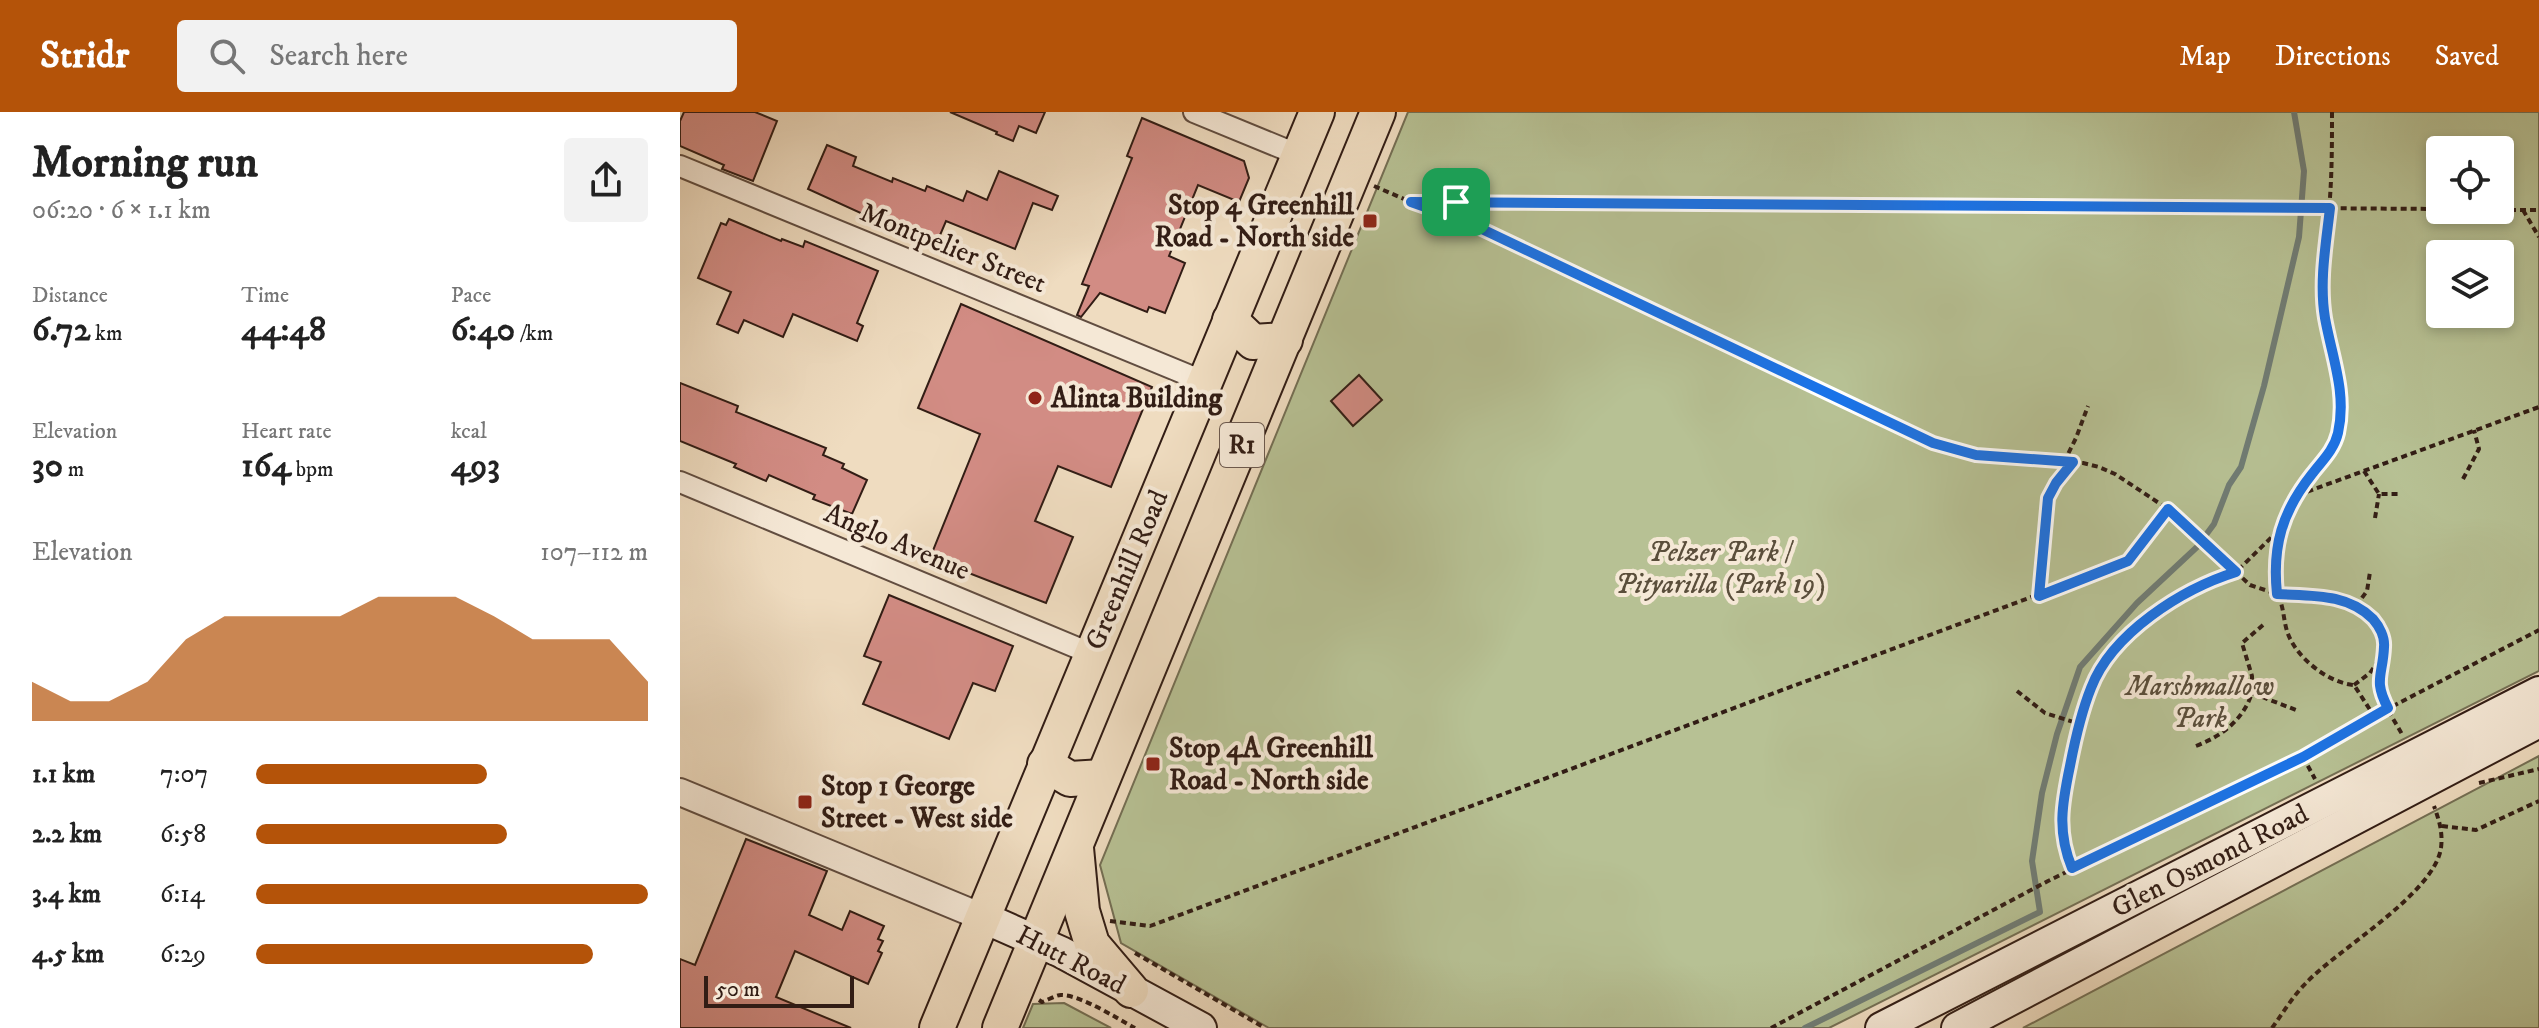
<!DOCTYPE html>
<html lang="en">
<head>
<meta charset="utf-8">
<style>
  body { margin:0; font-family:"IM FELL DW Pica",serif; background:#f2f2f2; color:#222; height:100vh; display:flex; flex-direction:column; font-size:30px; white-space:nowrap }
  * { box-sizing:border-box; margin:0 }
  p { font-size:26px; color:#767676 }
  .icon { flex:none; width:44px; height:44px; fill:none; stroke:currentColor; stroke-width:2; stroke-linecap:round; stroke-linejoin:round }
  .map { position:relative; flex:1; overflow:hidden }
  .sheet { display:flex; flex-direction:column; background:#fff; width:680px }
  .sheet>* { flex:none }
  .buttons { position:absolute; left:1746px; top:24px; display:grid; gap:16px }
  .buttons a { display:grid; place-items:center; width:88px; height:88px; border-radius:8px; background:#fff; box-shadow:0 4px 12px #0003; font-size:40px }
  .scale { position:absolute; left:24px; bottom:20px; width:150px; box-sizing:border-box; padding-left:8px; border:4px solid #321d15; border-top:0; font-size:22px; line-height:28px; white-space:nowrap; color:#321d15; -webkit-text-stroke:6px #f5e8d6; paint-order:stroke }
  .pin { position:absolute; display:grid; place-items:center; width:68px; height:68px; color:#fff; margin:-34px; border-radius:16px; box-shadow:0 4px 12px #0006 }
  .round { display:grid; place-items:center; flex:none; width:84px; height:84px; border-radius:8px; background:#f2f2f2 }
  .summary { display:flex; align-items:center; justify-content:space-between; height:136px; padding:0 32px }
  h1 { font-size:44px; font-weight:700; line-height:60px }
  .metrics { display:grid; grid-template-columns:repeat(3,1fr); gap:12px; height:136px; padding:8px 32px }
  .metrics div { display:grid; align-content:center }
  .metrics b { font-size:34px; font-weight:700 }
  .metrics small { font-size:22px; font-weight:400 }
  .metrics p { font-size:22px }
  .chart { height:224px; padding:16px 32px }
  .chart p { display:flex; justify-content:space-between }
  .chart svg { width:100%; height:144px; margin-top:8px; fill:#b45309; opacity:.7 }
  ul { padding:0 32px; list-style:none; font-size:26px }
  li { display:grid; grid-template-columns:128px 96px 1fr; align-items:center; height:60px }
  li i { height:20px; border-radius:10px; background:#b45309 }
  header { display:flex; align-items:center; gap:48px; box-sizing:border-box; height:112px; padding:0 40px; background:#b45309; color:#fff }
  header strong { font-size:38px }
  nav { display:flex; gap:44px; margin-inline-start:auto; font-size:28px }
  .search { width:560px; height:72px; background:#f2f2f2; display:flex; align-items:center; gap:20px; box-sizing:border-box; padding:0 28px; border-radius:8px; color:#767676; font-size:30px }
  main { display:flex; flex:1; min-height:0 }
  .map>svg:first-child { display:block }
  .green { fill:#b7c194; stroke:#746f54; stroke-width:2; fill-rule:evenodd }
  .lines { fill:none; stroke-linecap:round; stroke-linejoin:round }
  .stream { stroke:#707c74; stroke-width:6 }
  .building { fill:#d28c84; stroke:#321d15; stroke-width:2 }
  .minor-casing { stroke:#614d40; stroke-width:24 }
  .tertiary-casing { stroke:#614d40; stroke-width:30 }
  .secondary-casing { stroke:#321d15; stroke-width:34 }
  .trunk-casing { stroke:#321d15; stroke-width:38 }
  .path { stroke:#321d15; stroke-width:4; stroke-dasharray:6 4; stroke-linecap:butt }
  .minor { stroke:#f5e8d6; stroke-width:20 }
  .tertiary { stroke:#f5e8d6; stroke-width:26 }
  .secondary { stroke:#f5e8d6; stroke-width:30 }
  .trunk { stroke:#efdcc0; stroke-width:34 }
  .route-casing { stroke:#fff; stroke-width:16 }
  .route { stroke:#1a73e8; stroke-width:10 }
  .poi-dot { fill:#8f2418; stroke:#f5e8d6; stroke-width:3 }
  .labels { text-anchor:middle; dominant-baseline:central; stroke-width:8; stroke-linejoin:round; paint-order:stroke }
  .shield { fill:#f5e8d6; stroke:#6c5a4f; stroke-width:2 }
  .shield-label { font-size:26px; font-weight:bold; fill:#321d15 }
  .poi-label { font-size:28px; font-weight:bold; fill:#321d15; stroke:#f5e8d6; text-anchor:start }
  .street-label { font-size:28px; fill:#321d15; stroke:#f5e8d6 }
  .park-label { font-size:28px; font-style:italic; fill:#5a4e3b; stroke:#f5e8d6 }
</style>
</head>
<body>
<header>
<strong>Stridr</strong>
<div class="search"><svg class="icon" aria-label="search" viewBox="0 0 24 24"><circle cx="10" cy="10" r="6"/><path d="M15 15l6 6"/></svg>Search here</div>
<nav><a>Map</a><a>Directions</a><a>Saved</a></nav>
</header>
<main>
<section class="sheet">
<div class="summary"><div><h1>Morning run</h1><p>06:20 · 6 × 1.1 km</p></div><a class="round"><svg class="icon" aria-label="share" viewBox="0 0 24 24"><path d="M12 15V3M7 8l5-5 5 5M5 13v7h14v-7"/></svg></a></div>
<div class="metrics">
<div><p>Distance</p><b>6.72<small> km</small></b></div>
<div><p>Time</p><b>44:48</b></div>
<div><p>Pace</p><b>6:40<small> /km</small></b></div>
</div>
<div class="metrics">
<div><p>Elevation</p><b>30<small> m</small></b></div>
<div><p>Heart rate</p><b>164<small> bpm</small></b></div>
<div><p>kcal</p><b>493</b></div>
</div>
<div class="chart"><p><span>Elevation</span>107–112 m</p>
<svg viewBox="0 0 160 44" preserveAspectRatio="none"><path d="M0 44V32L10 38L20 38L30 32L40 19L50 12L60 12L70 12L80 12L90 6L100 6L110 6L120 12L130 19L140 19L150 19L160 32V44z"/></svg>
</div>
<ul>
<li><b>1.1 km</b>7:07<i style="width:59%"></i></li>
<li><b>2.2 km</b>6:58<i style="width:64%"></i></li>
<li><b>3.4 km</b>6:14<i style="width:100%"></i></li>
<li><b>4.5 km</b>6:29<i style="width:86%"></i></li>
</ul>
</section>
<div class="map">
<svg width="1859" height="916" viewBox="0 0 1859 916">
  <rect width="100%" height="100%" fill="#efdcc0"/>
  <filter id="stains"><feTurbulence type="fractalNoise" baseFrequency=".0025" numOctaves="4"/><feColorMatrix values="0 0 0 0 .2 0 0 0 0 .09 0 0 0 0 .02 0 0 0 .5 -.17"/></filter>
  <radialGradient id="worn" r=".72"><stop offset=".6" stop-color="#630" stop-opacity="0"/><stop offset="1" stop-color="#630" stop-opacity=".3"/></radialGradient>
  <!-- green -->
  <g class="green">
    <path d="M 728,0 L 1859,0 L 1859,559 L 1149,916 L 589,916 L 441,831 L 420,753 ZM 1760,38 L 1820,38 L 1820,98 L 1760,98 ZM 1760,142 L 1820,142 L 1820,202 L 1760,202 Z"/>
    <path d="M 1859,644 L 1859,916 L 1343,916 Z"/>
    <path d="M 384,891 L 431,916 L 343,916 L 353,892 Z"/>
  </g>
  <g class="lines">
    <!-- stream -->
    <path class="stream" d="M 1125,916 L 1360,800 L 1352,749 L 1362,681 L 1377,622 L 1400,555 L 1457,491 L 1517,435 L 1534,412 L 1549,373 L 1561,355 L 1584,274 L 1619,125 L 1624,59 L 1614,0"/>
  </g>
  <!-- building -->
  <g class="building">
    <path d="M 4,0 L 75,0 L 97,9 L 73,69 L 42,57 L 44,53 L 0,34 L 0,9 Z"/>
    <path d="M 270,0 L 365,0 L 356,21 L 339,14 L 333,29 L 316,22 L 317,20 Z"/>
    <path d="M 462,6 L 564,49 L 569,66 L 559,90 L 518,73 L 489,144 L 505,151 L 485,201 L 469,195 L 467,200 L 420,181 L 401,205 L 397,203 L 409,174 L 402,172 L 452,46 L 447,44 Z"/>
    <path d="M 147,33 L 176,45 L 173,54 L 212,70 L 213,66 L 245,79 L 247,74 L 283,89 L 287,79 L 307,88 L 319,59 L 378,84 L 372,98 L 353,91 L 335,137 L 266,109 L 255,135 L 128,77 Z"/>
    <path d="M 49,107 L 101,129 L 102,127 L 123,135 L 125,129 L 198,159 L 177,211 L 183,214 L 177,229 L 113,202 L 103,225 L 64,208 L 58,221 L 37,212 L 51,180 L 18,166 L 41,111 L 46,113 Z"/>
    <path d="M 281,192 L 472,275 L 431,375 L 378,354 L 355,409 L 393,425 L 366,491 L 250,446 L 300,322 L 238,296 Z"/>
    <path d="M 679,263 L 702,288 L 673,314 L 651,289 Z"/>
    <path d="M 0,271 L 58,294 L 56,300 L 146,336 L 143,343 L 164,352 L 162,356 L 187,368 L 172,402 L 133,387 L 135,383 L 89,363 L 86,369 L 54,355 L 56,352 L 0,329 Z"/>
    <path d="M 209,483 L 333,534 L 315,579 L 293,571 L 269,627 L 183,592 L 201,550 L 184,544 Z"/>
    <path d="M 66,727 L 147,759 L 129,803 L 162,818 L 170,799 L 204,814 L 198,827 L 203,829 L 198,839 L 202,841 L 188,872 L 115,839 L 96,885 L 171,916 L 0,916 L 0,847 L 15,853 Z"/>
  </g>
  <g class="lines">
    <defs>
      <g id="minor">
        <path d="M 514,0 L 619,43"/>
        <path d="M 0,54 L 525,270"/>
        <path d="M 0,370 L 412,542"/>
      </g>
      <path id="tertiary" d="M 0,680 L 302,805"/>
      <g id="secondary">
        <path d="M 302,805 L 381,840 L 521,916"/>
        <path d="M 1201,916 L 1859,580"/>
        <path d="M 1277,916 L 1859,610"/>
      </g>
      <g id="trunk">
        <path d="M 550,208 L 573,230 L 605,228"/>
        <path d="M 365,652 L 390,667 L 423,665"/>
        <path d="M 396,736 L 402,799 L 412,832 L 451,878"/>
        <path d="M 257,916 L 637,0"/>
        <path d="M 320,916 L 698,0"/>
      </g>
    </defs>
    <!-- minor casing -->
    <use href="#minor" class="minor-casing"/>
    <!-- tertiary casing -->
    <use href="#tertiary" class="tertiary-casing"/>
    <!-- secondary casing -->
    <use href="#secondary" class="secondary-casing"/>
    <!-- trunk casing -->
    <use href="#trunk" class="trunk-casing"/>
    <!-- path -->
    <g class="path">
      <path d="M 1652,0 C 1652,33 1652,65 1649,98 C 1647,126 1642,155 1643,183 C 1645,230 1667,266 1659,316 C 1656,336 1643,347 1631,362 C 1602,401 1592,434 1597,482 C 1635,484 1693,481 1704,529 C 1707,541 1698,554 1698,566 C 1698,586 1714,607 1723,624"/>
      <path d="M 694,74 L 731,90 L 1760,97"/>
      <path d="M 737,92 L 785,109 L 1253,331 L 1296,343 L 1403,351 L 1419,355 L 1435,362 L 1488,397 L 1570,473 L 1597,482 C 1604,494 1603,506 1607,519 C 1615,545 1648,571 1674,573 L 1694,604"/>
      <path d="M 1820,98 L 1859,98"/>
      <path d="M 1843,98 L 1859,125"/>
      <path d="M 1384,350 L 1396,326 L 1408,294"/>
      <path d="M 1684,359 L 1699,382 L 1721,382"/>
      <path d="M 1783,367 L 1799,337 L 1794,318"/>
      <path d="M 1618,383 L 1859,295"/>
      <path d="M 1695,406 L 1699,382"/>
      <path d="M 1359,483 L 1368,386 L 1376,371 L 1393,350"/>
      <path d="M 1676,494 L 1687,479 L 1690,460"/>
      <path d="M 1583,513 L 1562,531 L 1572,564 L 1572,581 L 1616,598"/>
      <path d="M 1674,573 L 1690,561 L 1700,546"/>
      <path d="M 1337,579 L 1365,601 L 1400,612"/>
      <path d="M 1516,634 C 1542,624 1563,608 1572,581"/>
      <path d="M 1623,645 L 1635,667"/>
      <path d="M 1799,671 L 1859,657"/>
      <path d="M 1762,714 L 1796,718 L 1859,689"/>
      <path d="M 1392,756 L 1384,735 L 1381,704 L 1387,668 L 1395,627 L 1411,574 L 1430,543 L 1464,510 L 1499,483 L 1532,467 L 1556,460 L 1603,414"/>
      <path d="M 430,809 L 470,814 L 1448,449 L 1488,397"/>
      <path d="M 455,841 L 585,916"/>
      <path d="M 359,888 L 362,890 C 368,888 376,883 381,883 C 401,883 438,907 455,916"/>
      <path d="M 1091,916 L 1368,769 L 1623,645 L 1694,604 L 1859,518"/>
      <path d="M 1592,916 C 1603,901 1613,884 1626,871 C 1658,837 1754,782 1761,736 C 1763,720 1759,708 1754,694"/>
    </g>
    <!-- minor -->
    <use href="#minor" class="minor"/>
    <!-- tertiary -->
    <use href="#tertiary" class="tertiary"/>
    <!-- secondary -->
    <use href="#secondary" class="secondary"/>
    <!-- trunk -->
    <use href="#trunk" class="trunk"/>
  </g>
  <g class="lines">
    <defs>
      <path id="route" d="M 731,90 L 1650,96 C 1646,132 1639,170 1645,206 C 1652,245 1667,281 1658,321 C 1654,338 1642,349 1632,362 C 1602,400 1592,434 1597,482 C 1631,484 1667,481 1693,507 C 1699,514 1705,525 1704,535 C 1703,563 1693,568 1708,596 L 1623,645 L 1392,756 C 1377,720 1382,692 1390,654 C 1395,628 1401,601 1411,576 C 1432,521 1502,477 1556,460 L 1488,397 L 1448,449 L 1359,484 L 1368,386 L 1376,371 L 1393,350 L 1296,343 L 1253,331 L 785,109 Z"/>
    </defs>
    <!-- route casing -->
    <use href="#route" class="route-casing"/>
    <!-- route -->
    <use href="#route" class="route"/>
  </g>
  <!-- markers -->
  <g class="poi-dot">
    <rect x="682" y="101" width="16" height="16" rx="4"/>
    <circle cx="355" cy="286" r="8"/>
    <rect x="465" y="644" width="16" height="16" rx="4"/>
    <rect x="117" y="682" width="16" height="16" rx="4"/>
  </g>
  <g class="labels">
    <!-- shield labels -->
    <rect class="shield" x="540" y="311" width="44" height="44" rx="6"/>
    <g class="shield-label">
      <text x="562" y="333">R1</text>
    </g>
    <!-- poi labels -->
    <g class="poi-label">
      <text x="674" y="93" text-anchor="end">Stop 4 Greenhill<tspan x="674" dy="32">Road - North side</tspan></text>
      <text x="371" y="286">Alinta Building</text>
      <text x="489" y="636">Stop 4A Greenhill<tspan x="489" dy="32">Road - North side</tspan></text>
      <text x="141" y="674">Stop 1 George<tspan x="141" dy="32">Street - West side</tspan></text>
    </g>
    <!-- street labels -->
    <g class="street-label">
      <text transform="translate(273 136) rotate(22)">Montpelier Street</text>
      <text transform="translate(217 430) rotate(23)">Anglo Avenue</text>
      <text transform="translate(447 458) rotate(-67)">Greenhill Road</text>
      <text transform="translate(1530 749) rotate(-27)">Glen Osmond Road</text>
      <text transform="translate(391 848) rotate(27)">Hutt Road</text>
    </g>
    <!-- park labels -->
    <g class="park-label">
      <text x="1040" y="440">Pelzer Park /<tspan x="1040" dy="32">Pityarilla (Park 19)</tspan></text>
      <text x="1520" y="574">Marshmallow<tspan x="1520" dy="32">Park</tspan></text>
    </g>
  </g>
  <rect width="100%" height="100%" filter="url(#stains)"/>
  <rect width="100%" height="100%" fill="url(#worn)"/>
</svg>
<div class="buttons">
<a><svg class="icon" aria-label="locate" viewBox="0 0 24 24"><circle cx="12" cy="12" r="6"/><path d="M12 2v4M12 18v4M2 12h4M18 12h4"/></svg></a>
<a><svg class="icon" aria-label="layers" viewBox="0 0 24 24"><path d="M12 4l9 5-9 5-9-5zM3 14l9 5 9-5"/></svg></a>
</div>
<div class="scale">50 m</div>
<div class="pin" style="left:776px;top:90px;background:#1e9e55"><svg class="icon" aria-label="arrive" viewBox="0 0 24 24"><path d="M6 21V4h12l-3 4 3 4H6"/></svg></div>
</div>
</main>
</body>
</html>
